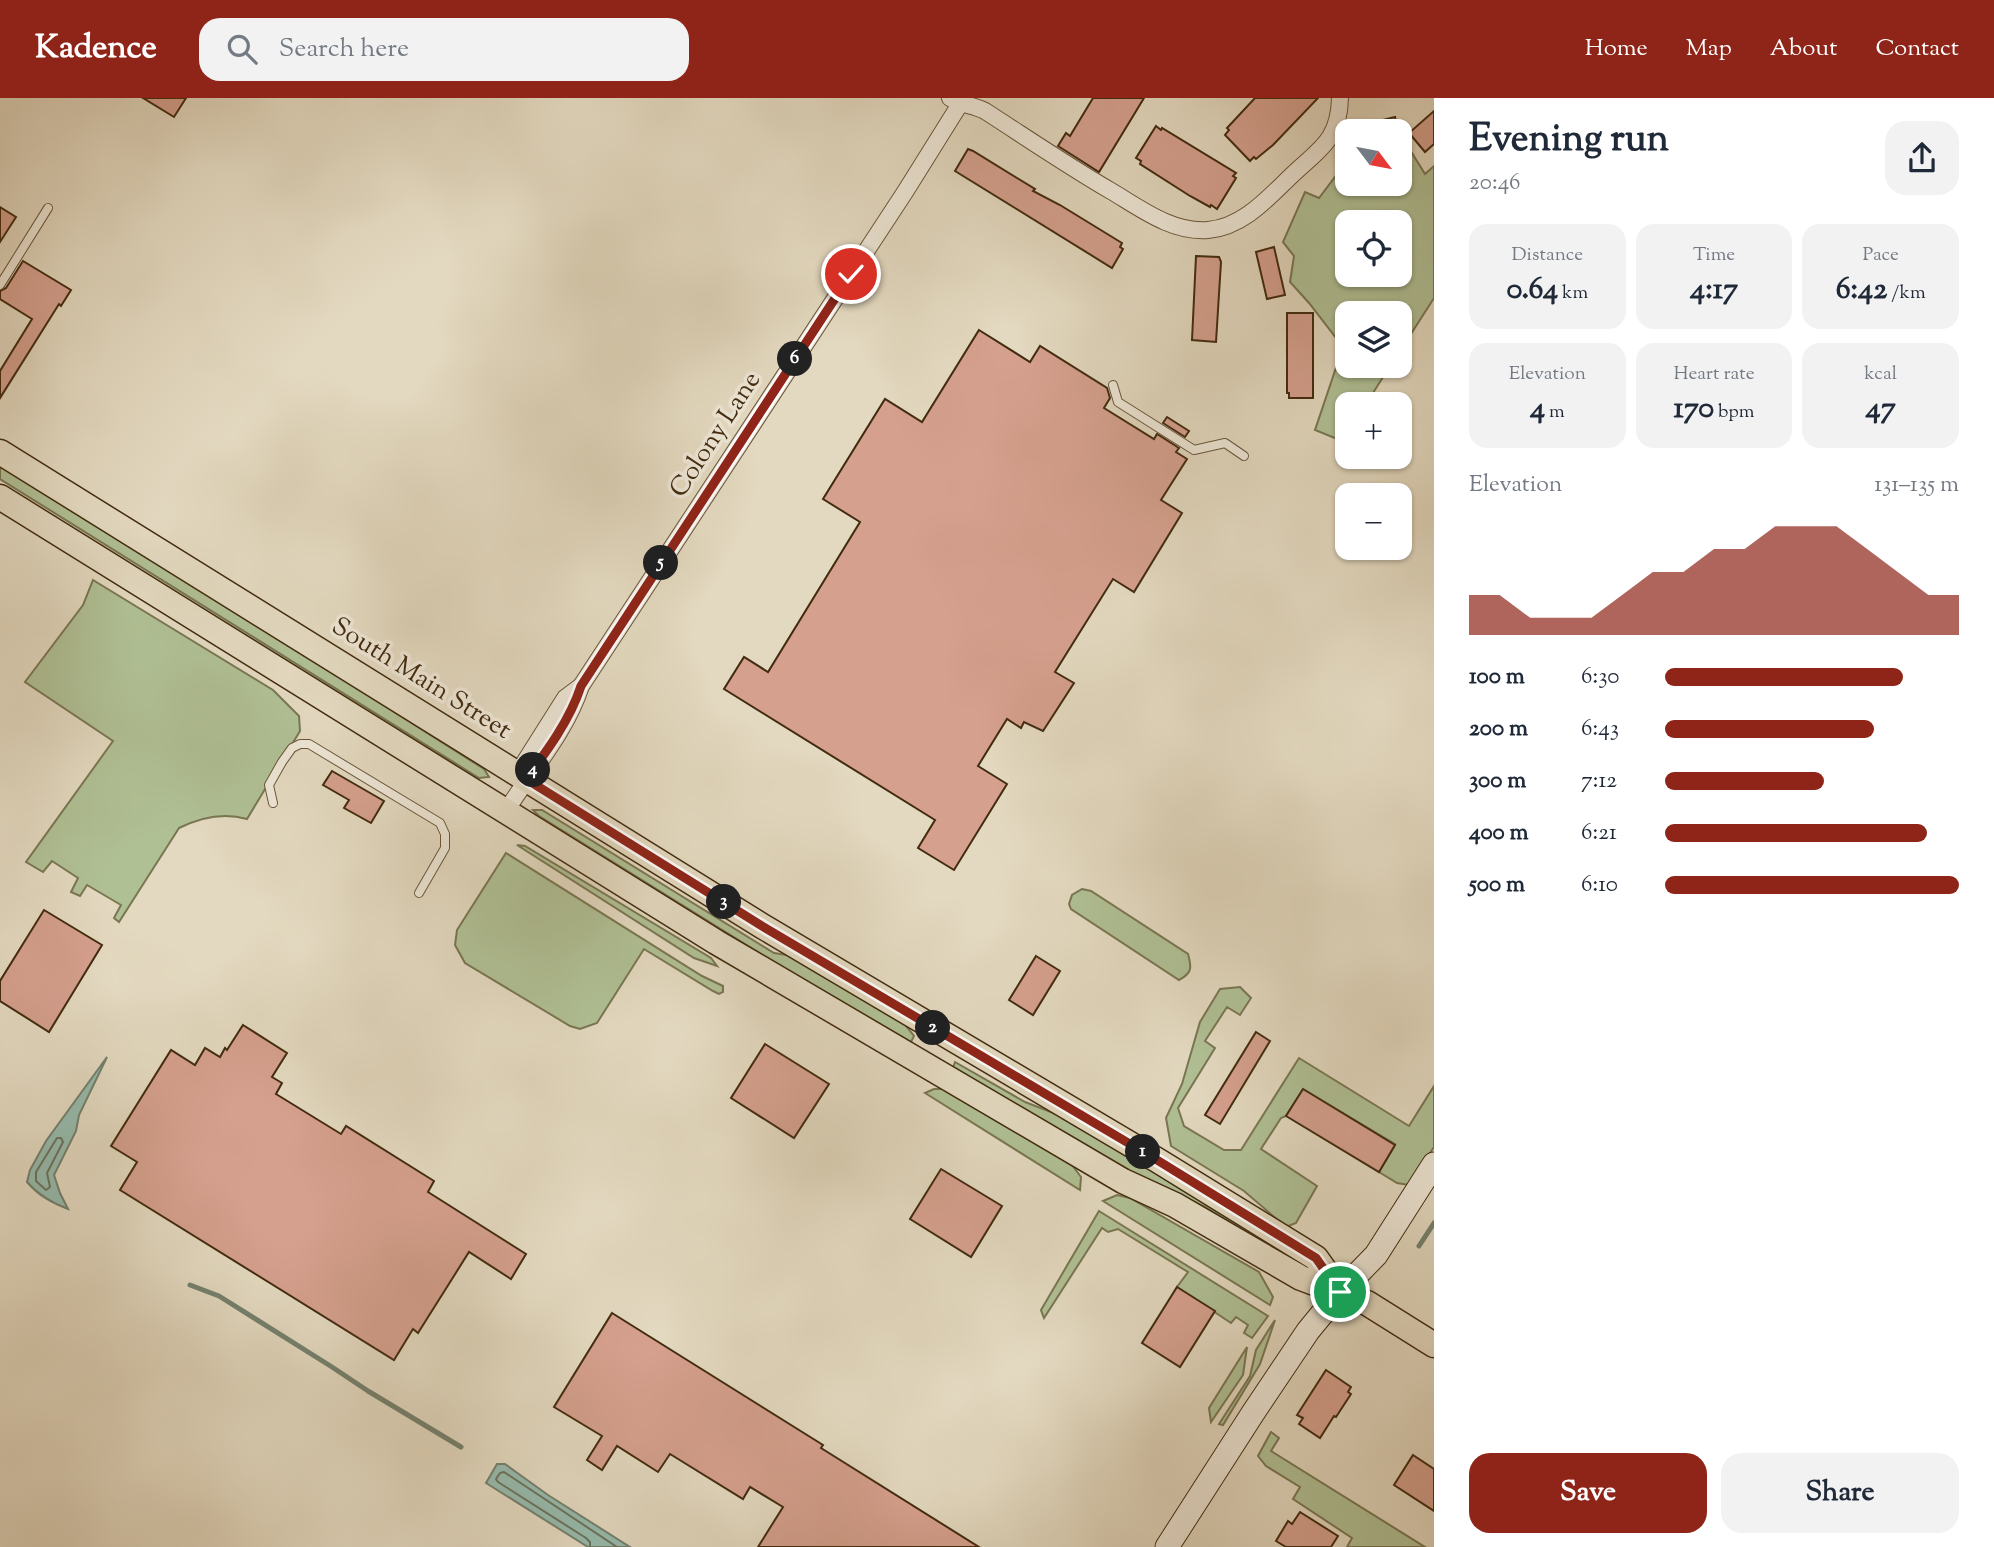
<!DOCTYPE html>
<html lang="en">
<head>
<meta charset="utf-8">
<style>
  body { margin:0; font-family:"Sorts Mill Goudy",serif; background:#f2f2f3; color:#1f2937; height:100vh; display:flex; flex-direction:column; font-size:26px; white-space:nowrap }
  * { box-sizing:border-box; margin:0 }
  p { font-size:23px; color:#747a83 }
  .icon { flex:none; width:38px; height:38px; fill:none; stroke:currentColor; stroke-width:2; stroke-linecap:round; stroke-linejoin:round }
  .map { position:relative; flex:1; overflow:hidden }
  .sheet { display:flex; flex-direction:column; background:#fff; width:560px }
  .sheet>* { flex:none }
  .needle { width:46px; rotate:122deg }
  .controls { position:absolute; left:1335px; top:21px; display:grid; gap:14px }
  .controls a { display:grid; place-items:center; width:77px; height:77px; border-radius:14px; background:#fff; box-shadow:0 2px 5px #0004; font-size:35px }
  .pin { position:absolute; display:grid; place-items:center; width:60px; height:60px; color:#fff; margin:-30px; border:4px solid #fff; border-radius:50%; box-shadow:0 2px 7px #0007 }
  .km { position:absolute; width:35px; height:35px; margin:-18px; border-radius:50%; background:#222; color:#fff; font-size:19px; line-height:35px; text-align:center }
  .round { display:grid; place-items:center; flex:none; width:74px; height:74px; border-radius:21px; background:#f2f2f3 }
  .headline { display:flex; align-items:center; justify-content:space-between; height:119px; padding:0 35px }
  h1 { font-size:38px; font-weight:700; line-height:52px }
  .figures { display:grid; grid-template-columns:repeat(3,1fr); gap:10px; height:119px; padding:7px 35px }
  .figures div { display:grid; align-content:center; border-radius:18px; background:#f2f2f3; text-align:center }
  .figures b { font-size:30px; font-weight:700 }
  .figures small { font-size:19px; font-weight:400 }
  .figures p { font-size:19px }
  .chart { height:196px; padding:14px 35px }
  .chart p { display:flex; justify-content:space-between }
  .chart svg { width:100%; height:126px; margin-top:7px; fill:#8f2418; opacity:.7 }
  .action { display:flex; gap:14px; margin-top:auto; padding:14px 35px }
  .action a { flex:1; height:80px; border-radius:21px; background:#8f2418; color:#fff; font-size:28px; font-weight:700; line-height:80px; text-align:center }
  .action a+a { background:#f2f2f3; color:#1f2937 }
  ul { padding:0 35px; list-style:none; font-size:23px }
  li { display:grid; grid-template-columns:112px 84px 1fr; align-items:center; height:52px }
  li i { height:18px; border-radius:9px; background:#8f2418 }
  header { display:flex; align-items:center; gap:42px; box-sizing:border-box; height:98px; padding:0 35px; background:#8f2418; color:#fff }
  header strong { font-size:33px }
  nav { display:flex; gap:38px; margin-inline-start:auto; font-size:24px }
  .search { width:490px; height:63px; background:#f2f2f3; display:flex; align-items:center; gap:18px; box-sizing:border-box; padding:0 24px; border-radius:21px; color:#747a83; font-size:26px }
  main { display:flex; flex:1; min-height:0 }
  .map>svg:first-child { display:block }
  .green { fill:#b0c095; stroke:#797652; stroke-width:2; fill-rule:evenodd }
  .water { fill:#96bbad; stroke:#74816e; stroke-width:2 }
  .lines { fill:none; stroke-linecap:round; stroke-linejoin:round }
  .shore { stroke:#6c735e; stroke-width:2 }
  .stream { stroke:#74816e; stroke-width:5 }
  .building { fill:#d5a08e; stroke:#422b0f; stroke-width:2 }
  .lane-casing { stroke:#6a563b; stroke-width:10 }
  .street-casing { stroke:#6a563b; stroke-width:18 }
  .secondary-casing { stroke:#422b0f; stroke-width:25 }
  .primary-casing { stroke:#422b0f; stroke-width:27 }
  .lane { stroke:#ede6d6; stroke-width:8 }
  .street { stroke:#ede6d6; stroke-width:16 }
  .secondary { stroke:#ede6d6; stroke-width:23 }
  .primary { stroke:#e3d9c0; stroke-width:24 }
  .route-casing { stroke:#fff; stroke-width:14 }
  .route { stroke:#8f2418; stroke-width:9 }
  .labels { text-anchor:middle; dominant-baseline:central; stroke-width:7; stroke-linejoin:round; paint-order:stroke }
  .street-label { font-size:26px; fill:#422b0f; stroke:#ede6d6 }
</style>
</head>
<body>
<header>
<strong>Kadence</strong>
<div class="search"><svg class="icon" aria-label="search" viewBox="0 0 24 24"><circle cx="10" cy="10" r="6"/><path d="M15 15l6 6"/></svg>Search here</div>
<nav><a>Home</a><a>Map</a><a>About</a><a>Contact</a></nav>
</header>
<main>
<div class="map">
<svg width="1434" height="1449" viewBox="0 0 1434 1449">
  <rect width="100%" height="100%" fill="#e3d9c0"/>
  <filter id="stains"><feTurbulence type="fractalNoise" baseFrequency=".00286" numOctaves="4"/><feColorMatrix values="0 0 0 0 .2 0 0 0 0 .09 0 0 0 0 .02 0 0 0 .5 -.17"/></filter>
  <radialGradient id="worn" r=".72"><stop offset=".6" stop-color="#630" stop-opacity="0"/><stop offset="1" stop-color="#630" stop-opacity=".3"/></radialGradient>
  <!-- green -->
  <g class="green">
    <path d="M 1407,47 L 1425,76 L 1434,68 L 1434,200 L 1400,253 L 1400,215 L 1348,215 L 1348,268 L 1390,268 L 1366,306 L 1348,306 L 1347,335 L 1342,343 L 1315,332 L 1343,249 L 1309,205 L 1290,184 L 1294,158 L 1283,144 L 1305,94 L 1319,100 L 1347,63 L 1348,86 L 1400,86 L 1400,48 ZM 1348,124 L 1400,124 L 1400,177 L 1348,177 Z"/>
    <path d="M 0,363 L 484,671 L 489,679 L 479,680 L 0,381 Z"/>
    <path d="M 93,482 L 273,592 L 299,618 L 300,633 L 247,721 C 223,714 201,719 179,730 L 119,824 L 114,820 L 121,807 L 87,787 L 80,798 L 71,794 L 78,780 L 52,763 L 43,774 L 26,764 L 113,643 L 25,584 L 83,507 Z"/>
    <path d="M 533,712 L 542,712 L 774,855 L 793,858 L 902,923 L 914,938 L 911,944 L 780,868 L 539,718 Z"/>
    <path d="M 517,747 L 525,748 L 711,860 L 717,868 L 694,860 Z"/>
    <path d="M 506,755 L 702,878 L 723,888 L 723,894 L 719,896 L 713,893 L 644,851 L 597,925 L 580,931 L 570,928 L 465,865 L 455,847 L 457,832 Z"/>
    <path d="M 1082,791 L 1091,793 L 1188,856 C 1192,870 1192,875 1179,882 L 1071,811 L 1069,806 L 1072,797 Z"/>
    <path d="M 1240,889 L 1251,900 L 1240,917 L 1227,909 L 1205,943 L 1215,950 L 1178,1010 L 1184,1028 L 1224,1052 L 1241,1052 L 1299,960 L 1409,1028 L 1434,988 L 1434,1049 L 1409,1087 L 1397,1085 L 1379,1074 L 1395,1046 L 1303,991 L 1286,1018 L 1281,1020 L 1261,1051 L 1317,1088 L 1296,1125 L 1286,1129 L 1244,1093 L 1171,1048 L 1166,1020 L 1182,986 L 1200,924 L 1220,891 Z"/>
    <path d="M 955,964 L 1025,1004 L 1069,1021 L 1306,1164 L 1302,1169 L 1205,1109 L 1129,1073 L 953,970 Z"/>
    <path d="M 934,991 L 948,991 L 1069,1063 L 1081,1079 L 1080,1092 L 925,995 Z"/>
    <path d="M 1117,1097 L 1130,1100 L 1259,1174 L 1273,1199 L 1270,1207 L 1103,1103 Z"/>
    <path d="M 1099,1113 L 1268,1218 L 1252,1240 L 1244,1235 L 1248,1227 L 1236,1219 L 1231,1225 L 1177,1189 L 1188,1174 L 1118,1131 L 1108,1134 L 1102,1130 L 1044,1220 L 1041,1212 Z"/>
    <path d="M 1275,1222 L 1260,1266 L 1223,1327 L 1219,1326 L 1250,1278 L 1256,1252 Z"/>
    <path d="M 1247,1249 L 1243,1277 L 1211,1324 L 1209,1310 Z"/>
    <path d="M 1271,1334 L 1279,1340 L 1271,1353 L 1425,1449 L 1347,1449 L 1352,1440 L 1293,1401 L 1300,1389 L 1266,1368 L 1258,1358 Z"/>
  </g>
  <!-- water -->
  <g class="water">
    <path d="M 107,959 L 79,1017 L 76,1033 L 54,1077 L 60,1095 L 68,1111 C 52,1105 39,1098 27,1084 L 30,1072 L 46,1043 Z"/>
    <path d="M 497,1366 L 505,1366 L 548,1397 L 630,1449 L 588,1449 L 486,1385 Z"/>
  </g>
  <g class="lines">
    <!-- shore -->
    <g class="shore">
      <path d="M 57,1040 L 61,1040 L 63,1044 L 47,1075 L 50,1089 L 46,1092 L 36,1083 L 36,1074 Z"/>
      <path d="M 590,1449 L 590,1444 L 586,1440 L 498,1384 L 496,1381 L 500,1375 L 504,1374 L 617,1449"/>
    </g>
    <!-- stream -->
    <g class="stream">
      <path d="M 1419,1148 L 1434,1125"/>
      <path d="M 190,1187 L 219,1198 L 332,1269 L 368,1293 L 461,1349"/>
    </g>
  </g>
  <!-- building -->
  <g class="building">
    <path d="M 143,0 L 186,0 L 174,19 Z"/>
    <path d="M 1093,0 L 1144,0 L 1099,74 L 1058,48 L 1066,35 L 1070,38 Z"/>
    <path d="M 1255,0 L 1318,0 L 1273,47 L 1256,61 L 1254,59 L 1250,63 L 1225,37 L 1229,32 L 1227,30 Z"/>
    <path d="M 1434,13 L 1434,46 L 1425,54 L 1409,35 Z"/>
    <path d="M 1395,19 L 1398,33 L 1358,33 L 1358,28 Z"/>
    <path d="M 1156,28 L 1161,32 L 1162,30 L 1236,75 L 1233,78 L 1236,80 L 1217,111 L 1211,107 L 1210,109 L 1190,98 L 1140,66 L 1141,63 L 1136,60 Z"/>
    <path d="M 968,51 L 973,53 L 1035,91 L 1033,93 L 1060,107 L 1122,145 L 1120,149 L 1123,151 L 1112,170 L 955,73 Z"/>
    <path d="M 0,109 L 16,119 L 0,144 Z"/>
    <path d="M 1274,149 L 1285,197 L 1267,201 L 1256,154 Z"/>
    <path d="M 1196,158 L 1219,159 L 1221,164 L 1216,244 L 1192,242 Z"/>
    <path d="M 23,163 L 71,192 L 61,208 L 59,206 L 0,300 L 0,273 L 32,221 L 0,201 L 0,193 L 6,190 Z"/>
    <path d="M 1287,215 L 1313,215 L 1313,300 L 1289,300 L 1289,295 L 1287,295 Z"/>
    <path d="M 979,232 L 1030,264 L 1040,248 L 1107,290 L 1110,300 L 1104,310 L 1154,341 L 1157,336 L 1179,350 L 1176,354 L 1187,361 L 1161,402 L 1182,415 L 1134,494 L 1113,481 L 1055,574 L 1074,585 L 1043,633 L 1024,624 L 1021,630 L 1007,621 L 978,668 L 1007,686 L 954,772 L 918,750 L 935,722 L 724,591 L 744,559 L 768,574 L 860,424 L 823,401 L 885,301 L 922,324 Z"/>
    <path d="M 1167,319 L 1189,333 L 1185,339 L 1163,325 Z"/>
    <path d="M 332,673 L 384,703 L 371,725 L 344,710 L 349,702 L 323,687 Z"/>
    <path d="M 44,812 L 102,847 L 49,934 L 0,903 L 0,883 Z"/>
    <path d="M 1036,858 L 1060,873 L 1033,917 L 1009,902 Z"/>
    <path d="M 243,927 L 287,955 L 272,979 L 282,985 L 276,996 L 341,1036 L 346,1028 L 434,1083 L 428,1094 L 526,1156 L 511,1181 L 469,1154 L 418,1235 L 413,1231 L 394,1262 L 120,1092 L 137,1064 L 111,1048 L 171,952 L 195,967 L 205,950 L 220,959 L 225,950 L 227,952 Z"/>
    <path d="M 1256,934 L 1270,943 L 1220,1026 L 1205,1017 Z"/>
    <path d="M 765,946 L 829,986 L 794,1040 L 731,1000 Z"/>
    <path d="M 1303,991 L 1395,1047 L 1379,1074 L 1286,1018 Z"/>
    <path d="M 941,1071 L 1002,1108 L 971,1159 L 910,1121 Z"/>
    <path d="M 1177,1189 L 1215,1213 L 1180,1269 L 1142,1245 Z"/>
    <path d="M 612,1215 L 823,1347 L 821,1350 L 979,1449 L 758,1449 L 783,1409 L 750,1389 L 743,1401 L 670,1356 L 658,1374 L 617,1348 L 602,1372 L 587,1362 L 602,1338 L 554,1309 Z"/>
    <path d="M 1326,1272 L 1351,1289 L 1348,1294 L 1351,1296 L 1336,1319 L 1334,1318 L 1320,1340 L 1299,1326 L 1303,1320 L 1297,1317 Z"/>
    <path d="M 1413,1357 L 1434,1371 L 1434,1413 L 1394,1387 Z"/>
    <path d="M 1300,1414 L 1338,1438 L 1331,1449 L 1286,1449 L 1276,1443 L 1288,1423 L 1292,1426 Z"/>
  </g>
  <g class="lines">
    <defs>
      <g id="lane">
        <path d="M 0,187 L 48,110"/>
        <path d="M 1113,287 L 1118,304 L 1194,352 L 1225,345 L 1244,358"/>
        <path d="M 273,705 L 269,687 L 282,664 L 292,650 L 300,646 L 309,646 L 440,725 L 445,736 L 445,750 L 419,795"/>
      </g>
      <g id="street">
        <path d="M 950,0 C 961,7 974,7 985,13 C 1027,40 1068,68 1111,93 C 1140,110 1172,135 1208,132 C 1243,129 1268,100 1291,78 C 1319,51 1339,43 1340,0"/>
        <path d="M 517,676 L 565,600 L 581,588"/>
        <path d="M 506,713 C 532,672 566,634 581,588 L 905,94 L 960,6"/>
      </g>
      <path id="secondary" d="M 1167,1449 L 1253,1315 L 1308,1233 L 1340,1194 L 1376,1157 L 1434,1066"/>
      <g id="primary">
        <path d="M 0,354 L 762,828 L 1157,1062 L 1316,1160 L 1340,1194"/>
        <path d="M 0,399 L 716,844 L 1123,1083 L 1175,1107 L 1301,1180 L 1367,1205 L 1434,1247"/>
      </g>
    </defs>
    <!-- lane casing -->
    <use href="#lane" class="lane-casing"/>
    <!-- street casing -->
    <use href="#street" class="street-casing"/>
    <!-- secondary casing -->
    <use href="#secondary" class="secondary-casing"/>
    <!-- primary casing -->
    <use href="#primary" class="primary-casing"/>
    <!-- lane -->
    <use href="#lane" class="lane"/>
    <!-- street -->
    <use href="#street" class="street"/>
    <!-- secondary -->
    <use href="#secondary" class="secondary"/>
    <!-- primary -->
    <use href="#primary" class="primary"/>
  </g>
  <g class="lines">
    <defs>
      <path id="route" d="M 851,176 L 581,588 C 570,622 547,653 526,681 L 762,828 L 1157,1062 L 1316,1160 L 1340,1194"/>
    </defs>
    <!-- route casing -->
    <use href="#route" class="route-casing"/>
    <!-- route -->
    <use href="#route" class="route"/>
  </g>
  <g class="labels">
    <!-- street labels -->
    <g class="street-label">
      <text transform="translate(716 337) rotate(-57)">Colony Lane</text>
      <text transform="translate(421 581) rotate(32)">South Main Street</text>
    </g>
  </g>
  <rect width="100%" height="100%" filter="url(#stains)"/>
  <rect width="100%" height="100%" fill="url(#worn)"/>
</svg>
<div class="controls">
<a><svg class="needle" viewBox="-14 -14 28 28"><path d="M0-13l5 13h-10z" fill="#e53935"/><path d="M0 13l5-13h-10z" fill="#747a83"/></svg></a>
<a><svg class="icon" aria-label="locate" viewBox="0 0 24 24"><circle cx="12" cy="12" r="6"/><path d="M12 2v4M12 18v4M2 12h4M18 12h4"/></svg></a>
<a><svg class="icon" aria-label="layers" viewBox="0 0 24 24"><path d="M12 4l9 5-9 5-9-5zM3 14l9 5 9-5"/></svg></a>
<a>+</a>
<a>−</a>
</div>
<div class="pin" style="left:1340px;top:1194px;background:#1e9e55"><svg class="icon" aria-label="arrive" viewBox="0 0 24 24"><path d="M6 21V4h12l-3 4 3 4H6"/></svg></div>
<div class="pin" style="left:851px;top:176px;background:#d93025"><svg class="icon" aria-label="check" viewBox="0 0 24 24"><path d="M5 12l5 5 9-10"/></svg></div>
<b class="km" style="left:1143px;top:1054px">1</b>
<b class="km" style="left:933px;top:930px">2</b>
<b class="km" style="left:724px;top:804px">3</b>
<b class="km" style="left:533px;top:672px">4</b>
<b class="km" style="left:661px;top:465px">5</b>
<b class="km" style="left:795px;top:261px">6</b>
</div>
<section class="sheet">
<div class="headline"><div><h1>Evening run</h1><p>20:46</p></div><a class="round"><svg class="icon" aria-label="share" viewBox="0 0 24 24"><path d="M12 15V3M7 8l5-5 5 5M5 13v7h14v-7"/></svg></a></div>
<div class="figures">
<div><p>Distance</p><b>0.64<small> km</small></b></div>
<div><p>Time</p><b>4:17</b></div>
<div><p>Pace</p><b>6:42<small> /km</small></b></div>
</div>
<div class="figures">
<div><p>Elevation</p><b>4<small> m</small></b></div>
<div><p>Heart rate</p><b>170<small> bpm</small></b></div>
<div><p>kcal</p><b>47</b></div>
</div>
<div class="chart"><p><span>Elevation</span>131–135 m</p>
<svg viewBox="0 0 160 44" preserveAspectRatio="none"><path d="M0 44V30L10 30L20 38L30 38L40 38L50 30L60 22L70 22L80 14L90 14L100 6L110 6L120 6L130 14L140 22L150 30L160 30V44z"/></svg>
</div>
<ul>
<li><b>100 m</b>6:30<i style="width:81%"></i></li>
<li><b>200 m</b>6:43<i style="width:71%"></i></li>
<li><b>300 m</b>7:12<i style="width:54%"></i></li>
<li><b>400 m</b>6:21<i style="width:89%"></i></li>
<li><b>500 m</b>6:10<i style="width:100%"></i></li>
</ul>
<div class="action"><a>Save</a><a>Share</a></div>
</section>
</main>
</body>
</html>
